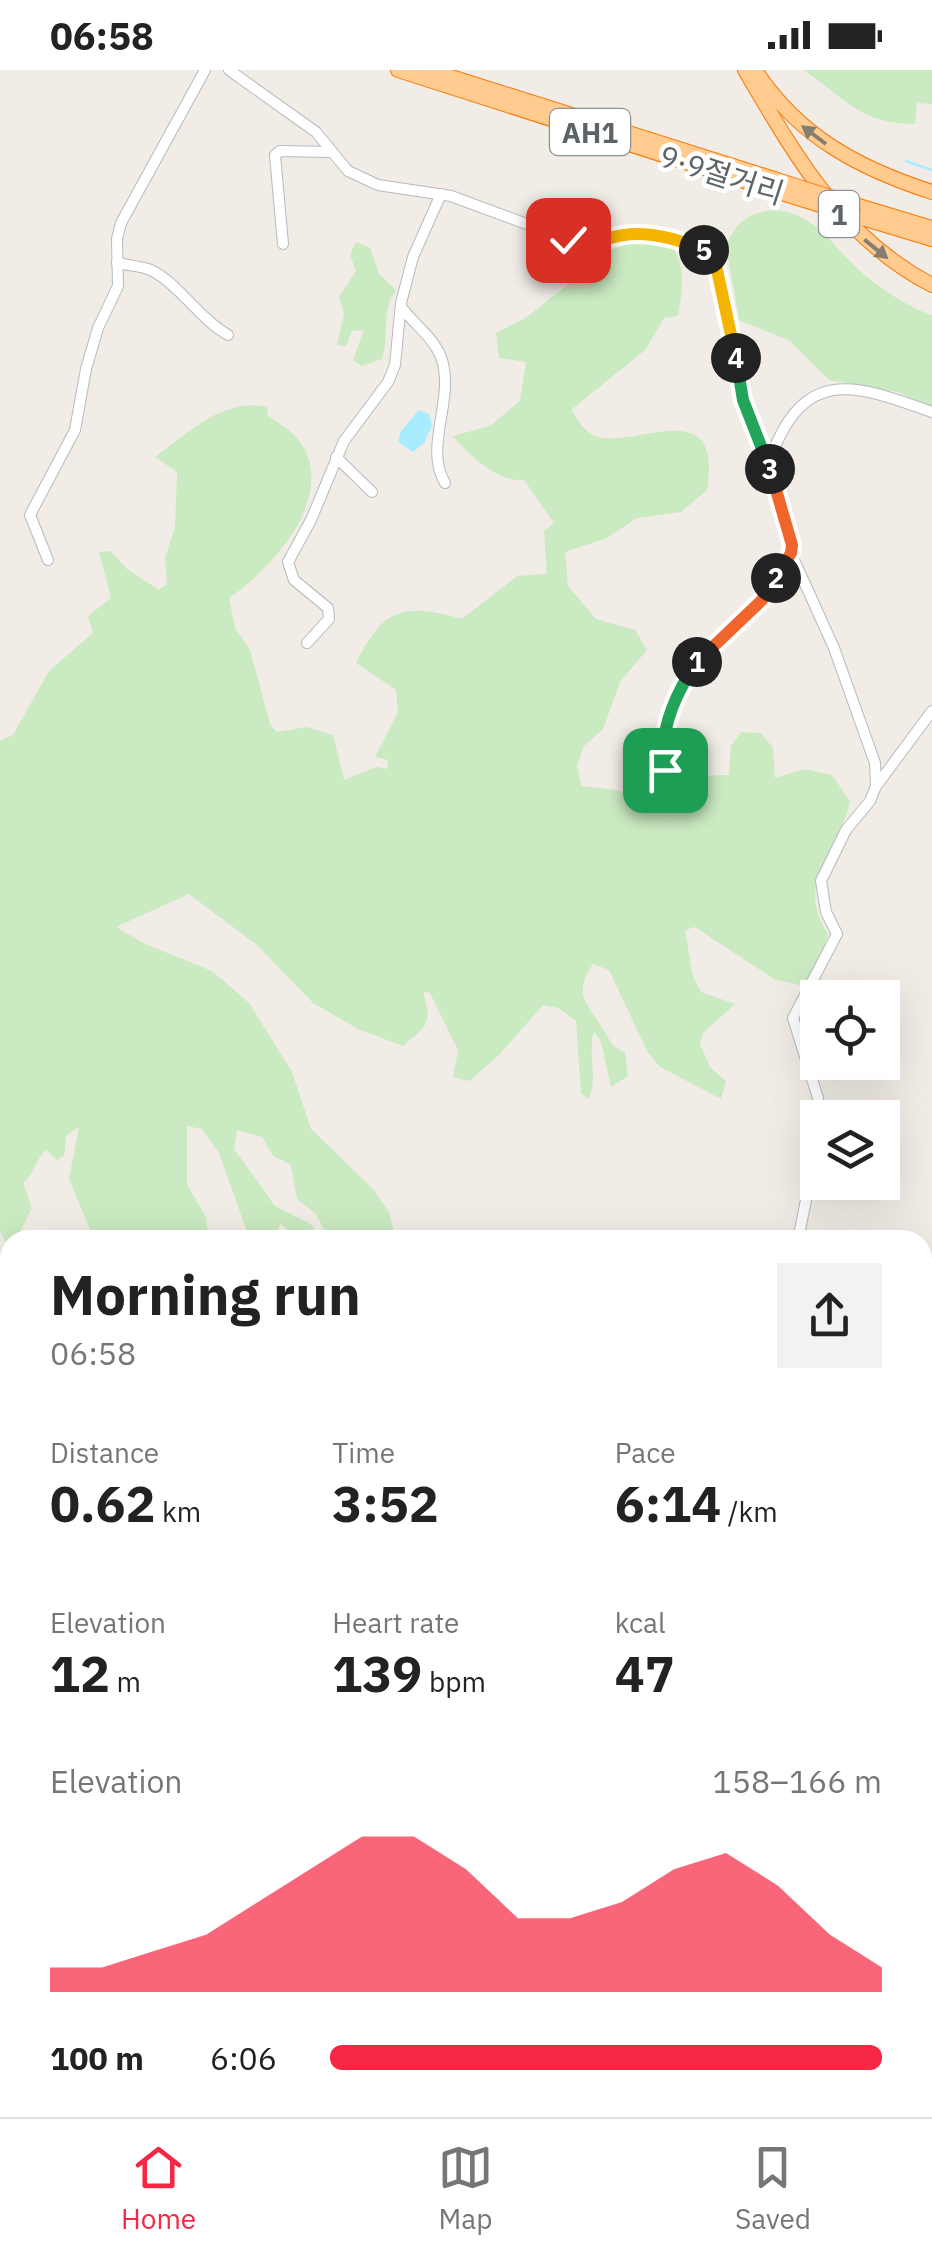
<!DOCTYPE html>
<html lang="en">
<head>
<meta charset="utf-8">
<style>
  body { margin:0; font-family:"IBM Plex Sans","Noto Sans KR",sans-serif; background:#f2f2f2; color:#222; height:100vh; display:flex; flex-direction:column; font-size:38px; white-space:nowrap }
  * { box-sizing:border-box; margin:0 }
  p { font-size:32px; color:#767676 }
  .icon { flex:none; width:55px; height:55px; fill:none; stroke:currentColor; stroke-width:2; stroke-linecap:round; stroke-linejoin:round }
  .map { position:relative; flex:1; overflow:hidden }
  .side { position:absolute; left:0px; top:1160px; width:932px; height:888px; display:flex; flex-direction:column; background:#fff; border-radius:30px 30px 0 0; box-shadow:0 10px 40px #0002 }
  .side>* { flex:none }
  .tools { position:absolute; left:800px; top:910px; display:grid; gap:20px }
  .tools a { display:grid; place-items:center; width:100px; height:100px; border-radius:0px; background:#fff; box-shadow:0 10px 40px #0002; font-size:50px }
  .pin { position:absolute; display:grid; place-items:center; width:85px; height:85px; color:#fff; margin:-42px; border-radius:20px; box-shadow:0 5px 15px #0006 }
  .km { position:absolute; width:50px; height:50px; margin:-25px; border-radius:50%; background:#222; color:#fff; font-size:28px; line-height:50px; text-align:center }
  .round { display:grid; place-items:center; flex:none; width:105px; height:105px; border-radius:0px; background:#f2f2f2 }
  .head { display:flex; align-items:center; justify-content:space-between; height:170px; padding:0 50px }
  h1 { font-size:55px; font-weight:700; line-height:75px }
  .figures { display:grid; grid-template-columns:repeat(3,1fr); gap:15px; height:170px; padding:10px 50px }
  .figures div { display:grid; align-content:center }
  .figures b { font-size:50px; font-weight:700 }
  .figures small { font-size:28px; font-weight:400 }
  .figures p { font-size:28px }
  .chart { height:280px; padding:20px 50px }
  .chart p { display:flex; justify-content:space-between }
  .chart svg { width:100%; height:180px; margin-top:10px; fill:#f72642; opacity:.7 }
  ul { padding:0 50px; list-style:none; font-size:32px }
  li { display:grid; grid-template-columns:160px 120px 1fr; align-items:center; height:75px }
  li i { height:25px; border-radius:12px; background:#f72642 }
  .status { display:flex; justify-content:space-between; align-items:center; height:70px; padding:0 50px; background:#fff; direction:ltr }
  .status svg { height:28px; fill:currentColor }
  .tabs { display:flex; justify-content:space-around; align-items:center; height:140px; border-top:2px solid #e0e0e0; background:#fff; font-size:28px; color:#767676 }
  .tabs a { display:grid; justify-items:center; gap:5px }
  .tabs .selected { color:#f72642 }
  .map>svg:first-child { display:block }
  .green { fill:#caeac1 }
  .water { fill:#a8ecff }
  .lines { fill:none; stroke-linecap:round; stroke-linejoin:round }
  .stream { stroke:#a8ecff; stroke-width:2.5 }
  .minor-casing { stroke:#b6babe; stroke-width:12 }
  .highway-casing { stroke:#f77500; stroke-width:16 }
  .minor { stroke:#fff; stroke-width:10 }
  .highway { stroke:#ffcb8f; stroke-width:14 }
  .rail-casing { stroke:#b5b6b7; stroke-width:6 }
  .rail { stroke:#fff; stroke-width:2.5; stroke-dasharray:8; stroke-linecap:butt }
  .highway-bridge-casing { stroke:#f77500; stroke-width:16; stroke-linecap:butt }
  .highway-bridge { stroke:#ffcb8f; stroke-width:14 }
  .oneway { fill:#867e72 }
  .split-1-casing { stroke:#fff; stroke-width:20 }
  .split-2-casing { stroke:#fff; stroke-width:20 }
  .split-3-casing { stroke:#fff; stroke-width:20 }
  .split-4-casing { stroke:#fff; stroke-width:20 }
  .split-5-casing { stroke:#fff; stroke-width:20 }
  .split-6-casing { stroke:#fff; stroke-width:20 }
  .split-1 { stroke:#22a559; stroke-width:12 }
  .split-2 { stroke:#f0652b; stroke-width:12 }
  .split-3 { stroke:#f0652b; stroke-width:12 }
  .split-4 { stroke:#22a559; stroke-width:12 }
  .split-5 { stroke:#f5b400; stroke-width:12 }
  .split-6 { stroke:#f5b400; stroke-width:12 }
  .labels { text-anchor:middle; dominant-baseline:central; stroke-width:9; stroke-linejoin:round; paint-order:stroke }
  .shield { fill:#fff; stroke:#8e9295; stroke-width:2.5 }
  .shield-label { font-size:28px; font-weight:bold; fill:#5d6468 }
  .street-label { font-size:30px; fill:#5d6468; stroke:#fff }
</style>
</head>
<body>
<div class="status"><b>06:58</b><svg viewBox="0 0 49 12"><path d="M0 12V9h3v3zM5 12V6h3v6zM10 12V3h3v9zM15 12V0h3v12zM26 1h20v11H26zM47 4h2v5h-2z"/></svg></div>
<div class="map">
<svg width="932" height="2047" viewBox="0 0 932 2047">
  <rect width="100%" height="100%" fill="#f1ece6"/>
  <!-- green -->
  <g class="green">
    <path d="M 803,0 L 932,0 L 932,34 L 917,33 L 915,54 C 857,53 848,29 803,0 Z"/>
    <path d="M 773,140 C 814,142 832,175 859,200 C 878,217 909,238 932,245 L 932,338 L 898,322 L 829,310 L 790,271 L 739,250 L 726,176 C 735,153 748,143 773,140 Z"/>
    <path d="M 641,169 L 671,175 C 687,197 682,220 678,246 L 664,248 L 645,280 L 571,340 C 579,351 584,363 598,367 C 638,378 723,322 707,420 L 681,442 L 637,448 L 607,468 L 565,482 L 568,516 L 596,549 L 635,560 L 647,580 L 620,612 L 603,659 L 584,676 L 577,695 L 581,716 C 611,720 632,718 656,740 L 669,741 C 697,717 685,704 729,705 L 731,676 L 741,662 L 761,663 L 773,678 L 775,708 L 804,699 L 832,705 L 850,731 C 840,782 793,810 828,864 L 820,891 L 803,916 L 774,909 L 695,857 L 685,860 L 693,907 L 701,922 L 735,934 L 703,963 L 700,974 L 710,997 L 726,1011 L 721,1029 L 660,997 L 647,981 L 609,900 L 593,894 C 572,924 587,933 603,959 C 611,971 611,977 625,982 L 628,1006 L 611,1017 L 601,972 L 594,961 C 587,983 599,1010 588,1029 L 581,1023 L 576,951 L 558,938 L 543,935 L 499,985 L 469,1011 L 453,1007 L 458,980 L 430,923 L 423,921 C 432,954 429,954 403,976 L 358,959 L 313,933 L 257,875 L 189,824 L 116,857 L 145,874 L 212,901 L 249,933 L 292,1002 L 311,1059 L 373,1119 L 389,1142 L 396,1170 L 329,1170 L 316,1144 L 297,1129 L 291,1095 L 273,1086 L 262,1067 L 237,1060 L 234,1079 L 275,1136 L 311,1154 L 322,1170 L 298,1170 L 280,1153 L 276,1170 L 250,1170 L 219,1083 L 202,1059 L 187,1056 L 187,1115 L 206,1147 L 209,1170 L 126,1170 L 119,1165 L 91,1162 L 69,1109 L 79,1057 L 66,1066 L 64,1086 L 57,1090 L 46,1080 C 35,1090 34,1105 23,1113 L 32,1138 L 19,1164 L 6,1172 L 0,1162 L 0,671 L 13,665 L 49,601 L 93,563 L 88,546 L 111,528 L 99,482 L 110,481 L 127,499 L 159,520 L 167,514 L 165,488 L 175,457 L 177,402 L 155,387 C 188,363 224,327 267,337 L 268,346 C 282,355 296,363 304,378 C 333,432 271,499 229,528 L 235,558 L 250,580 L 270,654 L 277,662 L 307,657 L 333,665 L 344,710 L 376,697 L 387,699 L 388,690 L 375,687 L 398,642 L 396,620 L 356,593 C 384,537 403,533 462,549 L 517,506 L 547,504 L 544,461 L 554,453 L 524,410 C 497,412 470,386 453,366 L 490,356 L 520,331 L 526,292 L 499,288 L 496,263 L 527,247 L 611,180 Z"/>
    <path d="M 356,172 L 370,178 L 379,204 L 396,220 C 380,241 390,264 382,289 L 362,296 L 353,290 L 364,260 L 352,261 L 346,276 L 337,275 L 344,244 L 339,227 L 356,201 L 350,185 Z"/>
    <path d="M 10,1528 L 10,1882 L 0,1885 L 0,1536 Z"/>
  </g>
  <!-- water -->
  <path class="water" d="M 419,340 L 429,344 L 432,356 L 424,373 L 413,382 L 398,372 L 401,361 Z"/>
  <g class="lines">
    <!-- stream -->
    <path class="stream" d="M 906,91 L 932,100"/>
    <defs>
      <g id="minor">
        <path d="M 229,0 L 316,62 L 348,101 L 378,115 L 451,126 L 578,173 L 635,164 L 662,167 L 714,186 C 739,254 733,328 769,392"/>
        <path d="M 283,174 L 275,85 L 280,81 L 331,82"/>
        <path d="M 117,193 C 127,195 139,196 148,199 C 175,209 198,248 228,265"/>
        <path d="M 401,237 C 414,254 433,267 441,287 C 456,328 423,376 445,413"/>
        <path d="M 336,387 L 372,422"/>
        <path d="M 791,483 L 834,578 L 875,693 L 876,716 L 870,731 L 846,760 L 821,811 L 826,842 L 837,864 L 793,948 L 818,1028 L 820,1048"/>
        <path d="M 48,490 L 30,445 L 75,360 L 86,299 L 98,258 L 118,216 L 117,169 L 121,153 L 205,0"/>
        <path d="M 307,573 L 329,549 L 328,538 L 294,510 L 288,492 L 311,450 L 344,371 L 388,312 L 395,295 L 401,233 L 413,187 L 441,124"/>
        <path d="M 665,700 C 648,602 753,560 791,483 L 769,392 C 803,296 852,313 932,342"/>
        <path d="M 877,715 L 932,641"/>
        <path d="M 798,1170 L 818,1070"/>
        <path d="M 0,1319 L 10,1318"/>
        <path d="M 922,1380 L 932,1375"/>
        <path d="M 922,1628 L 932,1640"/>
        <path d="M 485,2047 L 503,2038"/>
      </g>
      <g id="highway">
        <path d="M 398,0 L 782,123"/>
        <path d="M 429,0 L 774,109"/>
        <path d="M 745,0 C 795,85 841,168 932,215"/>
        <path d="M 755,0 C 798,66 858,98 932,122"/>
        <path d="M 852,134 L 932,158"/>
        <path d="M 859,147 L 932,169"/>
      </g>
    </defs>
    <!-- minor casing -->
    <use href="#minor" class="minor-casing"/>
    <!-- highway casing -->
    <use href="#highway" class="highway-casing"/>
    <!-- minor -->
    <use href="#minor" class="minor"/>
    <!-- highway -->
    <use href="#highway" class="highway"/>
    <defs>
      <g id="rail">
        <path d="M 922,1860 L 932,1853"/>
        <path d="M 652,2047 L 665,2038"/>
      </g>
    </defs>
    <!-- rail casing -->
    <use href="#rail" class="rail-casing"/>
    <!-- rail -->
    <use href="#rail" class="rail"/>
    <defs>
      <g id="highway-bridge">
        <path d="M 774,109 L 852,134"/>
        <path d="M 782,123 L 859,147"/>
      </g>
    </defs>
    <!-- highway-bridge casing -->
    <use href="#highway-bridge" class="highway-bridge-casing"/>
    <!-- highway-bridge -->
    <use href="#highway-bridge" class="highway-bridge"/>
  </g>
  <!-- one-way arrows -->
  <defs><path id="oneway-solid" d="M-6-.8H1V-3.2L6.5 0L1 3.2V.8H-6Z" transform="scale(2.5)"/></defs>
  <g class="oneway">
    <use href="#oneway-solid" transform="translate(814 65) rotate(-143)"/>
    <use href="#oneway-solid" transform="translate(876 179) rotate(39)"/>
  </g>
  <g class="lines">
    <defs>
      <path id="split-1" d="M 665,700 C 658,662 675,624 697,592"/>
      <path id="split-2" d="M 697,592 L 762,530 L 776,508"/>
      <path id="split-3" d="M 770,399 L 792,475 L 791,483 L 776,508"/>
      <path id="split-4" d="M 736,288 L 743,330 L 770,399"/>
      <path id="split-5" d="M 704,180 L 714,186 L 736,288"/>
      <path id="split-6" d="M 568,170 C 589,176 604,168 624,165 C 651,161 680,170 704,180"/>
    </defs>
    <!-- split-1 casing -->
    <use href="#split-1" class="split-1-casing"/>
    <!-- split-2 casing -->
    <use href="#split-2" class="split-2-casing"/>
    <!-- split-3 casing -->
    <use href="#split-3" class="split-3-casing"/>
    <!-- split-4 casing -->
    <use href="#split-4" class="split-4-casing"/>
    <!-- split-5 casing -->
    <use href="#split-5" class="split-5-casing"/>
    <!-- split-6 casing -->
    <use href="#split-6" class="split-6-casing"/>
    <!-- split-1 -->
    <use href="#split-1" class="split-1"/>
    <!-- split-2 -->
    <use href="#split-2" class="split-2"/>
    <!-- split-3 -->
    <use href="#split-3" class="split-3"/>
    <!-- split-4 -->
    <use href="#split-4" class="split-4"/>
    <!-- split-5 -->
    <use href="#split-5" class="split-5"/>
    <!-- split-6 -->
    <use href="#split-6" class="split-6"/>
  </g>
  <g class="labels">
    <!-- shield labels -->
    <g class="shield">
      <rect x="550" y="39" width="80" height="46" rx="8"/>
      <rect x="819" y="121" width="40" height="46" rx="8"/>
    </g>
    <g class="shield-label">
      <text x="590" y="62">AH1</text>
      <text x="839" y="144">1</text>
    </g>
    <!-- street labels -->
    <g class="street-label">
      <text transform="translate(722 104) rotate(18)">9·9절거리</text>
    </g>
  </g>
</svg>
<div class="tools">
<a><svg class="icon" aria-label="locate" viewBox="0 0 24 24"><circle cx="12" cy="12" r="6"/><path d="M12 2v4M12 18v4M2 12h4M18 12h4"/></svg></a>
<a><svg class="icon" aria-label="layers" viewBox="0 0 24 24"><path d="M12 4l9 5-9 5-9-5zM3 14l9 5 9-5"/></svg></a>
</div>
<div class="pin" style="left:665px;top:700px;background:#1e9e55"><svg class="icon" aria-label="arrive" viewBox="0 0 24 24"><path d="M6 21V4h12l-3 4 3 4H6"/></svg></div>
<div class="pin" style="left:568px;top:170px;background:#d93025"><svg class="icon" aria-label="check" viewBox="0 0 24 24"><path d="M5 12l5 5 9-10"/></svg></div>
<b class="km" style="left:697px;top:592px">1</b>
<b class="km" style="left:776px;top:508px">2</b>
<b class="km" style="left:770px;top:399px">3</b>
<b class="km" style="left:736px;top:288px">4</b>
<b class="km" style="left:704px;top:180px">5</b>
<section class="side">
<div class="head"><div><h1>Morning run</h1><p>06:58</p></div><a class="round"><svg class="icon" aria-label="share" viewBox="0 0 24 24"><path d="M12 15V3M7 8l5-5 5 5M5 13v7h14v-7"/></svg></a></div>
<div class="figures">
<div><p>Distance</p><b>0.62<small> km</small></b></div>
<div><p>Time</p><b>3:52</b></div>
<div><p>Pace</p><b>6:14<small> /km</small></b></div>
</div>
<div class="figures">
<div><p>Elevation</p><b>12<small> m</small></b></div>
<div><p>Heart rate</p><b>139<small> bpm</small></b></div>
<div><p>kcal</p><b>47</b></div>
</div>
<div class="chart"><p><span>Elevation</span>158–166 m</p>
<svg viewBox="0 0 160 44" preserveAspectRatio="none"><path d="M0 44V38L10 38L20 34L30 30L40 22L50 14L60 6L70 6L80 14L90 26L100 26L110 22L120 14L130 10L140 18L150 30L160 38V44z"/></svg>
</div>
<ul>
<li><b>100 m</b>6:06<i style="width:100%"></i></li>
</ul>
</section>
</div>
<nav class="tabs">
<a class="selected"><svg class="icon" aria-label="home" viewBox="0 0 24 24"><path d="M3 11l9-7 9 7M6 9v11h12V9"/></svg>Home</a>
<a><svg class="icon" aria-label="map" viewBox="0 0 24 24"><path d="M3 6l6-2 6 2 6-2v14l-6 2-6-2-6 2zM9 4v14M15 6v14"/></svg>Map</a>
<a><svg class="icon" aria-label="saved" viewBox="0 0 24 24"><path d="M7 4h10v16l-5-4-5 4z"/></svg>Saved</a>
</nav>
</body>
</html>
